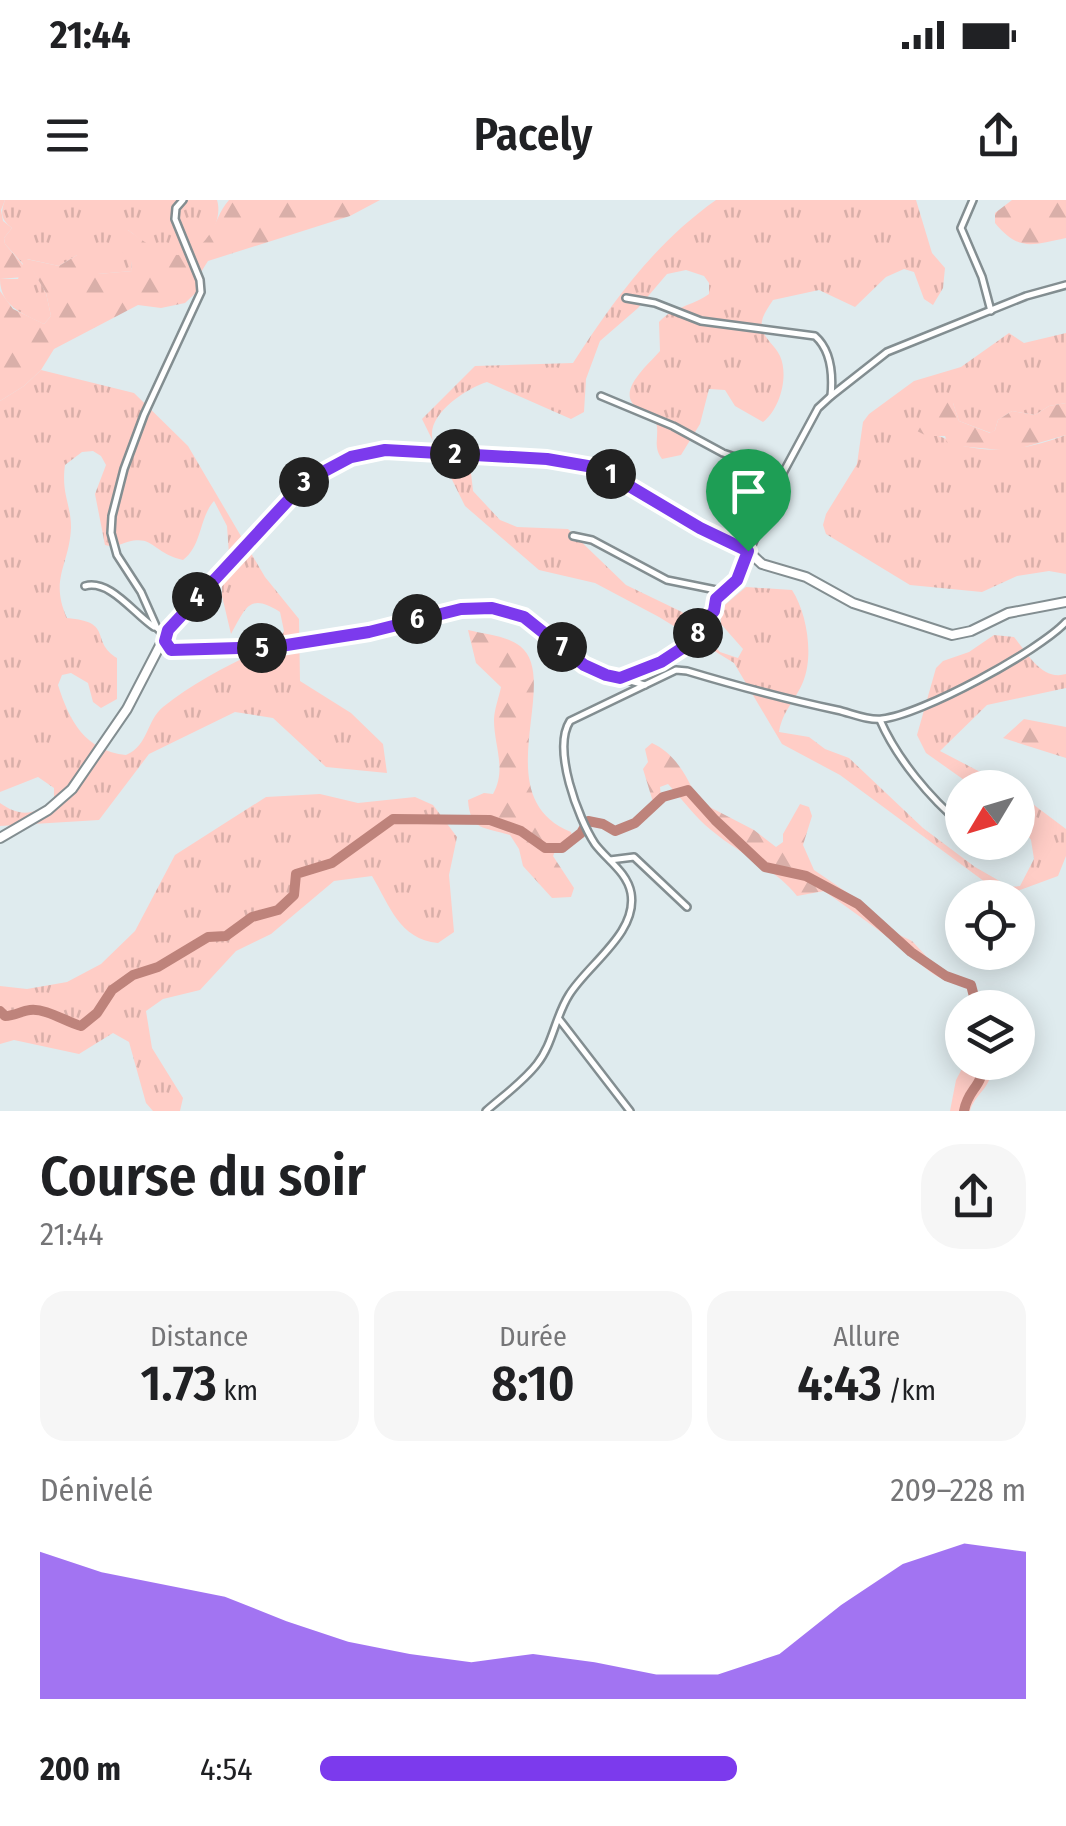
<!DOCTYPE html>
<html lang="fr">
<head>
<meta charset="utf-8">
<style>
  body { margin:0; font-family:"Fira Sans Condensed",sans-serif; background:#f6f6f6; color:#202124; height:100vh; display:flex; flex-direction:column; font-size:38px; white-space:nowrap }
  * { box-sizing:border-box; margin:0 }
  p { font-size:32px; color:#757577 }
  .icon { flex:none; width:55px; height:55px; fill:none; stroke:currentColor; stroke-width:2; stroke-linecap:round; stroke-linejoin:round }
  .map { position:relative; height:911px; overflow:hidden }
  .side { display:flex; flex-direction:column; background:#fff; flex:1 }
  .side>* { flex:none }
  .needle { width:65px; rotate:232deg }
  .tools { position:absolute; left:945px; top:570px; display:grid; gap:20px }
  .tools a { display:grid; place-items:center; width:90px; height:90px; border-radius:50%; background:#fff; box-shadow:0 5px 25px #0003; font-size:50px }
  .pin { position:absolute; display:grid; place-items:center; width:85px; height:85px; color:#fff; margin:-102px -42px; border-radius:50% 50% 50% 0; rotate:-45deg; box-shadow:0 0 10px #0007 }
  .pin .icon { rotate:45deg }
  .km { position:absolute; width:50px; height:50px; margin:-25px; border-radius:50%; background:#222; color:#fff; font-size:28px; line-height:50px; text-align:center }
  .round { display:grid; place-items:center; flex:none; width:105px; height:105px; border-radius:40px; background:#f6f6f6 }
  .head { display:flex; align-items:center; justify-content:space-between; height:170px; padding:0 40px }
  h1 { font-size:55px; font-weight:600; line-height:75px }
  .figures { display:grid; grid-template-columns:repeat(3,1fr); gap:15px; height:170px; padding:10px 40px }
  .figures div { display:grid; align-content:center; border-radius:25px; background:#f6f6f6; text-align:center }
  .figures b { font-size:50px; font-weight:600 }
  .figures small { font-size:28px; font-weight:400 }
  .figures p { font-size:28px }
  .chart { height:280px; padding:20px 40px }
  .chart p { display:flex; justify-content:space-between }
  .chart svg { width:100%; height:180px; margin-top:10px; fill:#7c3aed; opacity:.7 }
  ul { padding:0 40px; list-style:none; font-size:32px }
  li { display:grid; grid-template-columns:160px 120px 1fr; align-items:center; height:75px }
  li i { height:25px; border-radius:12px; background:#7c3aed }
  .status { display:flex; justify-content:space-between; align-items:center; height:70px; padding:0 50px; background:#fff; direction:ltr }
  .status svg { height:28px; fill:currentColor }
  header { display:flex; justify-content:space-between; align-items:center; height:130px; padding:0 40px; background:#fff; font-size:45px; font-weight:600 }
  .map>svg:first-child { display:block }
  .grass { fill:url(#grass-tufts); fill-rule:evenodd }
  .forest { fill:url(#forest-firs) }
  .lines { fill:none; stroke-linecap:round; stroke-linejoin:round }
  .river { stroke:#be837b; stroke-width:10 }
  .minor-casing { stroke:#838e91; stroke-width:10 }
  .tertiary-casing { stroke:#838e91; stroke-width:12 }
  .minor { stroke:#fff; stroke-width:5 }
  .tertiary { stroke:#fff; stroke-width:8 }
  .route-casing { stroke:#fff; stroke-width:20 }
  .route { stroke:#7c3aed; stroke-width:12 }
</style>
</head>
<body>
<div class="status"><b>21:44</b><svg viewBox="0 0 49 12"><path d="M0 12V9h3v3zM5 12V6h3v6zM10 12V3h3v9zM15 12V0h3v12zM26 1h20v11H26zM47 4h2v5h-2z"/></svg></div>
<header><svg class="icon" aria-label="menu" viewBox="0 0 24 24"><path d="M4 6h16M4 12h16M4 18h16"/></svg>Pacely<svg class="icon" aria-label="share" viewBox="0 0 24 24"><path d="M12 15V3M7 8l5-5 5 5M5 13v7h14v-7"/></svg></header>
<div class="map">
<svg width="1066" height="911" viewBox="0 0 1066 911">
  <defs>
    <pattern id="grass-tufts" width="24" height="20" patternUnits="userSpaceOnUse" patternTransform="scale(2.5)"><rect width="24" height="20" fill="#ffcdc6"/><path d="M3 7l-1-3M5 7V3M7 7l1-3M15 17l-1-3M17 17v-4M19 17l1-3" fill="none" stroke="#d9afa9"/></pattern>
    <pattern id="forest-firs" width="22" height="20" patternUnits="userSpaceOnUse" patternTransform="scale(2.5)"><rect width="22" height="20" fill="#ffcdc6"/><path d="M5 1l3.5 6h-7zM16 11l3.5 6h-7z" fill="#d9afa9"/></pattern>
  </defs>
  <rect width="100%" height="100%" fill="#dfebee"/>
  <!-- grass -->
  <g class="grass">
    <path d="M 5,0 L 217,0 C 224,22 203,54 179,56 C 159,58 143,41 128,30 L 132,71 L 98,74 L 77,55 L 59,66 L 27,59 L 46,93 L 51,116 L 44,124 C 23,114 0,106 0,79 L 18,79 L 23,64 L 5,44 L 4,38 L 12,28 C 1,20 0,13 5,0 Z"/>
    <path d="M 716,0 L 916,0 L 932,53 L 945,68 L 943,88 L 933,105 L 924,99 L 914,72 L 904,69 L 886,77 L 855,107 L 819,90 L 773,100 C 769,106 763,115 762,121 C 759,136 775,144 780,156 C 789,176 780,209 763,222 L 735,206 L 725,190 L 709,189 L 700,224 L 681,255 L 662,259 C 652,246 660,236 656,222 C 654,212 646,212 638,208 C 614,193 648,165 660,151 L 659,122 C 674,106 691,107 709,94 L 709,83 L 704,76 L 686,70 L 667,74 L 638,108 L 600,141 L 586,179 L 584,212 L 571,219 L 487,182 C 465,189 422,217 434,244 L 468,246 L 473,291 L 500,320 L 517,327 L 568,329 L 626,385 L 682,412 L 720,452 L 738,458 L 743,449 L 721,424 L 720,409 L 746,387 L 792,390 C 807,413 814,456 803,482 C 795,501 783,510 779,532 L 809,537 L 825,549 L 849,558 L 923,628 L 975,667 L 1010,687 L 1020,686 L 1034,659 L 1031,640 L 1018,619 L 1018,593 L 1066,629 L 1066,656 L 1058,676 L 1004,696 L 840,575 L 782,544 L 734,463 L 659,417 L 595,383 L 539,370 L 465,306 L 422,219 L 475,166 L 573,163 C 613,101 655,43 716,0 Z"/>
    <path d="M 1009,133 L 1024,143 L 1066,133 L 1066,203 L 1049,206 L 1035,215 L 1012,211 L 998,220 L 995,230 L 991,233 L 959,221 L 953,203 L 933,235 C 944,236 952,243 963,246 C 999,254 1032,248 1066,235 L 1066,374 L 1049,371 L 1017,376 L 982,392 L 910,385 L 826,334 L 823,325 L 826,314 L 857,264 L 863,222 L 869,214 L 914,181 L 961,167 Z"/>
    <path d="M 41,170 L 134,193 L 188,246 L 265,377 L 299,419 L 300,481 L 351,513 L 383,544 L 387,573 L 326,567 L 273,518 L 235,512 L 149,554 L 99,620 L 0,626 L 0,603 C 21,618 36,615 54,598 L 54,588 L 38,577 L 0,592 L 0,201 L 24,186 ZM 93,251 L 101,256 L 106,265 L 95,294 L 105,345 L 114,347 C 155,329 148,352 183,360 C 202,346 199,318 214,301 L 227,326 L 229,354 L 222,371 L 222,396 L 231,434 C 246,408 249,392 280,412 L 284,431 L 280,440 C 241,459 197,479 163,507 C 146,521 149,545 126,555 C 85,551 69,520 58,485 L 62,475 L 71,473 L 88,483 L 93,502 L 101,508 L 117,499 L 117,458 C 89,441 115,422 67,418 C 49,379 70,364 71,327 C 71,304 61,294 65,265 L 82,252 Z"/>
    <path d="M 994,435 L 1014,437 C 1028,454 1042,481 1066,474 L 1066,488 L 987,505 L 940,551 L 1009,587 L 974,587 L 926,553 L 917,535 L 936,468 L 943,461 L 969,452 Z"/>
    <path d="M 320,594 L 358,603 L 415,597 L 433,605 L 457,637 L 449,675 L 454,732 L 438,743 C 399,739 390,706 372,676 L 334,681 L 271,734 L 236,751 L 200,790 L 163,799 L 146,811 L 152,848 L 183,898 L 180,911 L 153,911 L 146,903 L 129,842 L 113,833 L 79,854 L 14,840 L 0,844 L 0,786 L 27,789 L 67,782 L 101,764 L 135,731 L 175,655 L 266,597 Z"/>
    <path d="M 965,863 L 989,863 C 997,885 975,892 970,911 L 950,911 L 956,880 Z"/>
  </g>
  <!-- forest -->
  <g class="forest">
    <path d="M 0,0 L 5,0 L 1,10 L 3,21 L 12,28 L 4,38 L 5,44 L 23,65 L 23,77 L 0,79 Z"/>
    <path d="M 229,0 L 380,0 L 350,16 L 208,61 L 201,72 L 202,87 L 185,103 L 161,108 L 138,105 L 54,149 L 41,170 L 24,186 L 0,201 L 0,91 L 13,109 L 44,124 L 51,116 L 46,93 L 26,59 L 59,66 L 77,55 L 90,53 L 98,60 L 98,74 L 132,71 L 131,61 L 116,45 L 117,35 L 128,30 C 155,50 184,72 209,35 C 217,23 219,11 229,0 Z"/>
    <path d="M 1012,0 L 1066,0 L 1066,38 C 1032,45 1019,52 995,23 L 995,13 Z"/>
    <path d="M 943,197 L 953,203 L 959,221 L 990,233 L 995,230 L 998,220 L 1012,211 L 1035,215 L 1049,206 L 1066,203 L 1066,235 L 1011,251 L 959,246 L 953,257 L 945,236 L 927,236 L 917,231 L 918,220 L 936,209 L 937,199 Z"/>
    <path d="M 468,430 C 484,434 508,436 520,446 C 563,480 484,597 571,632 L 574,641 L 557,647 L 553,656 L 574,688 L 571,697 L 552,698 L 523,666 L 519,649 L 510,635 C 484,627 470,631 468,600 L 484,593 L 493,594 C 507,569 494,546 494,520 C 494,510 499,497 501,487 L 476,463 Z"/>
    <path d="M 1024,519 L 1066,527 L 1066,558 L 1003,538 Z"/>
    <path d="M 652,543 C 676,554 688,578 698,601 L 754,630 L 776,647 L 783,642 L 783,634 L 800,604 L 809,607 L 812,616 L 803,645 L 814,670 L 861,702 L 887,729 L 912,741 L 938,769 L 965,779 L 957,784 C 934,779 921,764 903,749 C 878,729 851,710 824,691 L 797,696 C 775,668 739,654 711,630 C 695,617 682,599 668,584 L 660,587 L 661,597 L 653,602 L 643,569 L 648,562 L 645,549 Z"/>
  </g>
  <g class="lines">
    <!-- river -->
    <g class="river">
      <path d="M 0,811 L 5,816 C 15,816 21,811 30,810 C 46,808 66,822 81,826 L 97,813 L 112,790 L 133,775 L 158,767 L 208,737 L 226,736 L 252,717 L 278,710 L 294,695 L 296,674 L 332,663 L 393,619 L 490,620 L 521,631 L 545,648 L 562,648 L 581,633 L 588,621 L 603,624 L 615,631 L 635,623 L 663,597 L 688,590 L 715,620 L 765,667 L 806,676 L 858,704 L 911,752 L 946,776 L 971,785 L 977,808"/>
      <path d="M 964,911 C 968,888 983,888 983,862"/>
    </g>
    <defs>
      <g id="minor">
        <path d="M 973,0 L 961,28 L 982,77 L 991,111"/>
        <path d="M 626,98 L 655,103 L 701,121 L 815,136 C 832,151 833,175 831,196"/>
        <path d="M 601,196 L 673,226 L 723,253 L 783,273"/>
        <path d="M 573,336 L 592,340 L 667,380 L 726,392"/>
        <path d="M 85,386 C 110,379 134,414 154,427"/>
        <path d="M 165,431 L 161,432 L 157,428 L 141,392 L 117,355 L 111,333 L 112,316 L 124,269 L 144,215 L 201,92 L 200,80 L 175,19 L 176,8 L 183,0"/>
        <path d="M 165,441 L 171,450 L 181,452 L 303,443 L 369,432 L 450,411 L 492,408 L 523,417 L 594,471 L 645,485"/>
        <path d="M 620,478 L 661,462 L 699,432 L 714,411 L 716,399 L 737,380 L 783,273 L 818,208 L 831,196 L 887,152 L 1026,96 L 1066,85"/>
        <path d="M 880,520 C 897,559 930,598 962,625"/>
        <path d="M 980,642 L 983,645"/>
        <path d="M 610,660 L 634,657 L 687,707"/>
        <path d="M 559,819 L 630,911"/>
        <path d="M 486,911 C 503,896 523,882 537,864 C 553,844 555,817 569,795 C 588,764 638,733 631,693 C 627,672 607,660 595,644 C 578,618 552,549 570,521 L 676,470 L 687,471 C 737,486 785,499 837,510 C 851,513 868,521 882,519 C 921,515 1039,451 1066,422"/>
      </g>
      <path id="tertiary" d="M 0,638 L 48,610 L 72,589 L 127,509 L 168,430 L 259,333 L 292,292 L 319,272 L 367,253 L 400,250 L 547,259 L 599,268 L 700,328 L 748,351 L 762,364 L 806,377 L 853,403 L 952,435 L 971,431 L 1008,413 L 1066,402"/>
    </defs>
    <!-- minor casing -->
    <use href="#minor" class="minor-casing"/>
    <!-- tertiary casing -->
    <use href="#tertiary" class="tertiary-casing"/>
    <!-- minor -->
    <use href="#minor" class="minor"/>
    <!-- tertiary -->
    <use href="#tertiary" class="tertiary"/>
  </g>
  <g class="lines">
    <defs>
      <path id="route" d="M 385,250 L 547,259 L 599,268 L 700,328 L 748,351 L 737,380 L 716,399 L 714,411 L 687,445 L 661,462 L 620,478 L 606,475 L 584,465 L 524,417 L 492,408 L 461,409 L 369,432 L 274,447 L 171,450 L 165,441 L 168,430 L 306,281 L 351,257 Z"/>
    </defs>
    <!-- route casing -->
    <use href="#route" class="route-casing"/>
    <!-- route -->
    <use href="#route" class="route"/>
  </g>
</svg>
<div class="tools">
<a><svg class="needle" viewBox="-14 -14 28 28"><path d="M0-13l5 13h-10z" fill="#e53935"/><path d="M0 13l5-13h-10z" fill="#757577"/></svg></a>
<a><svg class="icon" aria-label="locate" viewBox="0 0 24 24"><circle cx="12" cy="12" r="6"/><path d="M12 2v4M12 18v4M2 12h4M18 12h4"/></svg></a>
<a><svg class="icon" aria-label="layers" viewBox="0 0 24 24"><path d="M12 4l9 5-9 5-9-5zM3 14l9 5 9-5"/></svg></a>
</div>
<div class="pin" style="left:748px;top:351px;background:#1e9e55"><svg class="icon" aria-label="arrive" viewBox="0 0 24 24"><path d="M6 21V4h12l-3 4 3 4H6"/></svg></div>
<b class="km" style="left:611px;top:274px">1</b>
<b class="km" style="left:455px;top:254px">2</b>
<b class="km" style="left:304px;top:282px">3</b>
<b class="km" style="left:197px;top:397px">4</b>
<b class="km" style="left:262px;top:448px">5</b>
<b class="km" style="left:417px;top:419px">6</b>
<b class="km" style="left:562px;top:447px">7</b>
<b class="km" style="left:698px;top:433px">8</b>
</div>
<section class="side">
<div class="head"><div><h1>Course du soir</h1><p>21:44</p></div><a class="round"><svg class="icon" aria-label="share" viewBox="0 0 24 24"><path d="M12 15V3M7 8l5-5 5 5M5 13v7h14v-7"/></svg></a></div>
<div class="figures">
<div><p>Distance</p><b>1.73<small> km</small></b></div>
<div><p>Durée</p><b>8:10</b></div>
<div><p>Allure</p><b>4:43<small> /km</small></b></div>
</div>
<div class="chart"><p><span>Dénivelé</span>209–228 m</p>
<svg viewBox="0 0 160 44" preserveAspectRatio="none"><path d="M0 44V8L10 13L20 16L30 19L40 25L50 30L60 33L70 35L80 33L90 35L100 38L110 38L120 33L130 21L140 11L150 6L160 8V44z"/></svg>
</div>
<ul>
<li><b>200 m</b>4:54<i style="width:59%"></i></li>
</ul>
</section>
</body>
</html>
